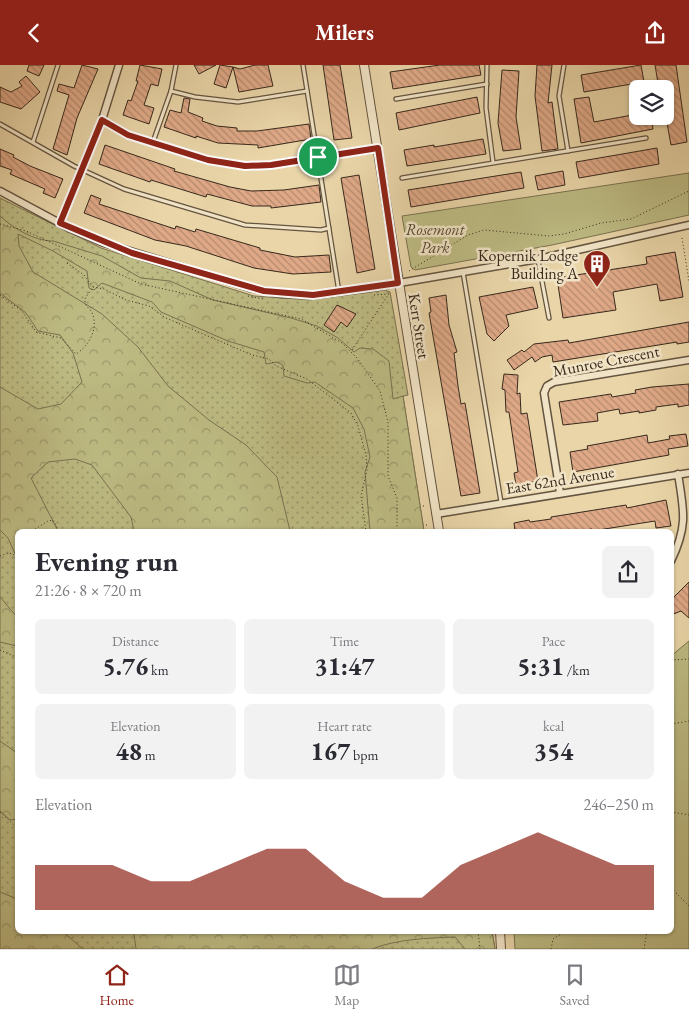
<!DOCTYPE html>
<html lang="en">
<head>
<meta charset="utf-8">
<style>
  body { margin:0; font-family:"EB Garamond",serif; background:#f2f2f3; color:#2b2b33; height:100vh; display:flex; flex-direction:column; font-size:19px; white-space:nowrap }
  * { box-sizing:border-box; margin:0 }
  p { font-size:16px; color:#7c7c81 }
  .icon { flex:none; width:28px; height:28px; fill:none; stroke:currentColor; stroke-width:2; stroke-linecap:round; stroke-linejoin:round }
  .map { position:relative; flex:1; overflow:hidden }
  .side { position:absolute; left:15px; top:464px; width:659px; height:405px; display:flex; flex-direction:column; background:#fff; border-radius:8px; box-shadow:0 1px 4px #0004 }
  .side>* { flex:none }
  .controls { position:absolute; left:629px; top:15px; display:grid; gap:10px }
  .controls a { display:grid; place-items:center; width:45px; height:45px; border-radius:8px; background:#fff; box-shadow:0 1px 4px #0004; font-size:25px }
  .pin { position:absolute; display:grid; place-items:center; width:42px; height:42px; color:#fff; margin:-21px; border:2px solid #fff; border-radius:50%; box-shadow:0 1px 5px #0007 }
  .round { display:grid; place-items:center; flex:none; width:52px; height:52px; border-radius:8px; background:#f2f2f3 }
  .overview { display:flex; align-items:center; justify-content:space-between; height:85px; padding:0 20px }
  h1 { font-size:28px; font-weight:700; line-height:38px }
  .figures { display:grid; grid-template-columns:repeat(3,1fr); gap:8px; height:85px; padding:5px 20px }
  .figures div { display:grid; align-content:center; border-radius:8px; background:#f2f2f3; text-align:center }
  .figures b { font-size:25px; font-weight:700 }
  .figures small { font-size:14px; font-weight:400 }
  .figures p { font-size:14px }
  .chart { height:140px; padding:10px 20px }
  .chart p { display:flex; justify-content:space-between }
  .chart svg { width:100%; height:90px; margin-top:5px; fill:#8f2418; opacity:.7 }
  header { display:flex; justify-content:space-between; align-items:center; height:65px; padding:0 20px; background:#8f2418; color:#fff; font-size:22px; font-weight:700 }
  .menu { display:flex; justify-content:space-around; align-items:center; height:70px; border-top:1px solid #e1e1e2; background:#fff; font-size:14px; color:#7c7c81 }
  .menu a { display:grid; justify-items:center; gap:2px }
  .menu .selected { color:#8f2418 }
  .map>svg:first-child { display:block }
  .grass { fill:url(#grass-dots); stroke:#7a7250 }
  .forest { fill:url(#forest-crowns); stroke:#7a7250 }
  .green { fill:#bdbb83; stroke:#7a7250 }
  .building { fill:url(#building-back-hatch); stroke:#38291d }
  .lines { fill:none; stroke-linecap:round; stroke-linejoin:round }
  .service-casing { stroke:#645440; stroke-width:5.5 }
  .minor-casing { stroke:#645440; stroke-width:9 }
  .tertiary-casing { stroke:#645440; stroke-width:10 }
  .path { stroke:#38291d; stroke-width:1; stroke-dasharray:1 2.5; stroke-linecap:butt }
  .service { stroke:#f1e4c6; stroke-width:3 }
  .minor { stroke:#f1e4c6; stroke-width:6 }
  .tertiary { stroke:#f1e4c6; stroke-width:8 }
  .route-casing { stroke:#fff; stroke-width:10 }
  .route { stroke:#8f2418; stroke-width:6 }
  .labels { text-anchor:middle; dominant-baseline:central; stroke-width:5; stroke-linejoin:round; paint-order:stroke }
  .park-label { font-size:16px; font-style:italic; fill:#534631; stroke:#f1e4c6 }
  .poi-label { font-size:16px; fill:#38291d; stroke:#f1e4c6; text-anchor:end }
  .street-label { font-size:16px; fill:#38291d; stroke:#f1e4c6 }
</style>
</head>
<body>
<header><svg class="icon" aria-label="back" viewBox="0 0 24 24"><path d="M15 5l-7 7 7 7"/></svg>Milers<svg class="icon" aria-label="share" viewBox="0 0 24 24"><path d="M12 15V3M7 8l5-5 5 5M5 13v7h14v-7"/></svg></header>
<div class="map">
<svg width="689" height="884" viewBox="0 0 689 884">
  <defs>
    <pattern id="grass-dots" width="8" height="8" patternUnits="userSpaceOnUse" patternTransform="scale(1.25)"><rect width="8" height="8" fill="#bdbb83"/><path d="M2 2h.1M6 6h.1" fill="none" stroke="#9b986b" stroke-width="1.8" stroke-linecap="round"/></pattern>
    <pattern id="forest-crowns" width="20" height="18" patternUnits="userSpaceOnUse" patternTransform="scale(1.25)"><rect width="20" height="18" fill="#bdbb83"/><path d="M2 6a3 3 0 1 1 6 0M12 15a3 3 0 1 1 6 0" fill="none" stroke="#9b986b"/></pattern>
    <pattern id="building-back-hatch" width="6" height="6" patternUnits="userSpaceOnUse" patternTransform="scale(1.25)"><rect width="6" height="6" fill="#dfa987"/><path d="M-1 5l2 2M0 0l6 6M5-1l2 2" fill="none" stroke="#b68a6e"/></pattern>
  </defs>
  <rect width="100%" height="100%" fill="#e9d5a8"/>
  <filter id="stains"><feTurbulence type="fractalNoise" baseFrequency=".004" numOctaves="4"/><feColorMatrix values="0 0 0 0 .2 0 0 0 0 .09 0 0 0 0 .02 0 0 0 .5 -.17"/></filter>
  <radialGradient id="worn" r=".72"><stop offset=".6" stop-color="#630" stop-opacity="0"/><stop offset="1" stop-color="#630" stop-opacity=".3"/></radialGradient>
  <!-- grass -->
  <path class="grass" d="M 0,133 L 101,183 L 254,231 L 310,235 L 385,225 L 390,227 L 408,330 L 403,331 L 424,466 L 18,466 L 18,866 L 492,866 L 495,884 L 0,884 Z"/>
  <!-- forest -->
  <g class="forest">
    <path d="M 0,151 C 13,163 34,176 53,176 L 102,191 L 141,213 L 170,216 L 213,235 L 291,253 L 317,261 L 338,273 L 354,287 L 360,283 L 373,284 L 389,296 L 393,334 L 403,331 L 424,466 L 370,466 L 365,407 L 370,392 L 364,364 L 353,343 L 315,317 L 307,318 L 284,311 L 283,300 L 277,297 L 266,299 L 264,287 L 228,276 L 161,247 L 152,237 L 102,218 L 94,225 L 89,223 L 87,206 L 53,186 L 18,169 L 19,181 L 33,207 L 102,249 L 138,282 L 168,321 L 209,355 L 246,380 L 277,412 L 290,466 L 134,466 L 131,452 L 92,400 L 75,394 L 48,397 L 31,413 L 58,466 L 18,466 L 17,493 L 8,473 L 0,465 L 0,322 L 38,344 L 61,339 L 82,317 L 73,288 L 60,270 L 38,266 L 26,248 L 0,228 Z"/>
    <path d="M 0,532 L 17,552 L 17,581 L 0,577 Z"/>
    <path d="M 0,676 L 17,688 L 17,754 L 10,755 L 0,746 Z"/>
    <path d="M 0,827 L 17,834 L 18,866 L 62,866 L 83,884 L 0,884 Z"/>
    <path d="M 131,866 L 295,866 L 296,868 L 311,866 L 492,866 L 495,884 L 465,884 L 455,872 C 428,873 397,874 372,884 L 136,884 L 134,869 Z"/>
  </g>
  <!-- green -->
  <g class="green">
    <path d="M 689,108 L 689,150 L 552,180 L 415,205 L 411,202 L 402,151 Z"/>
    <path d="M 689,576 L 689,884 L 515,884 L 514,866 L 671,866 L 671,591 Z"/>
  </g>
  <!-- building -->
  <g class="building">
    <path d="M 29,0 L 44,0 L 39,11 L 27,6 Z"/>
    <path d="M 82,0 L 98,4 L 77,53 L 67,90 L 53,84 L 69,30 L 57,26 L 59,19 L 74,23 Z"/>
    <path d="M 140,0 L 162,4 L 158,21 L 151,19 L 144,40 L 154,43 L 149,59 L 123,50 L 128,35 L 131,36 L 138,16 L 136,16 Z"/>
    <path d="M 194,0 L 216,0 L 199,9 Z"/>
    <path d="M 220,0 L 233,2 L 226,23 L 214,19 Z"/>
    <path d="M 255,0 L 268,0 L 273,21 L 239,27 L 233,2 L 240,4 Z"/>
    <path d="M 323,0 L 340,0 L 352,73 L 334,75 Z"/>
    <path d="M 440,0 L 479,0 L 481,10 L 393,24 L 390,7 Z"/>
    <path d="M 537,0 L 552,0 L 548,38 L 552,37 L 558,84 L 542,86 L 535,31 Z"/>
    <path d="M 641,0 L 644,17 L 584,27 L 581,10 Z"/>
    <path d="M 655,0 L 676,0 L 687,77 L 671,80 L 665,47 L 665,24 L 659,24 Z"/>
    <path d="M 502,5 L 519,6 L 516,52 L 521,84 L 503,86 L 498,58 Z"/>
    <path d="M 26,11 L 40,27 L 21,44 L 0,37 L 0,22 L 11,27 L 22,21 L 19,17 Z"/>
    <path d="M 477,32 L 480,48 L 399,65 L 396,48 Z"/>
    <path d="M 589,32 L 594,57 L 638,49 L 638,51 L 651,51 L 653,64 L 581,78 L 574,34 Z"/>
    <path d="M 184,33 L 190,34 L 188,47 L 203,53 L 202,56 L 217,61 L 237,63 L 237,66 L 257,66 L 309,59 L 311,74 L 258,83 L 258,80 L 218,78 L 196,71 L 196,73 L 164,62 L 170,45 L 181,48 Z"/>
    <path d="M 483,74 L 486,89 L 407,101 L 404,85 L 434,80 L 434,82 Z"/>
    <path d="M 105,80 L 175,104 L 174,106 L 230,122 L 251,126 L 284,125 L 319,120 L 321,137 L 271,143 L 271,141 L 252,141 L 207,129 L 206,132 L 151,115 L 150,117 L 99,99 Z"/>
    <path d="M 657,83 L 659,99 L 579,113 L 576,97 Z"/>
    <path d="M 0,84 L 14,90 L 13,92 L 30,101 L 63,114 L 55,133 L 43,128 L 45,124 L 10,109 L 12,105 L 0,101 Z"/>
    <path d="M 563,106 L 565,120 L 538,125 L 535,111 Z"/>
    <path d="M 521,107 L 524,123 L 411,142 L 408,125 Z"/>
    <path d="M 359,110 L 375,204 L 357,208 L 341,113 Z"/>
    <path d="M 91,130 L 101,134 L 99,139 L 175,164 L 176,161 L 195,167 L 196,164 L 260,183 L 260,185 L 295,192 L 329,190 L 331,207 L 293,209 L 254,203 L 186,181 L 155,175 L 84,148 Z"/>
    <path d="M 675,187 L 683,232 L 660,236 L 657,219 L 613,227 L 616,245 L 563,253 L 557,213 L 647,199 L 646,192 Z"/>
    <path d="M 533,222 L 538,243 L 506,250 L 509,261 L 494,276 L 487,269 L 479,232 Z"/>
    <path d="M 446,230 L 449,260 L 457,287 L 454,288 L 458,321 L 461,339 L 465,338 L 480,428 L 461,431 L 429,248 L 431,247 L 429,233 Z"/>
    <path d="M 337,240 L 356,249 L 347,262 L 341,257 L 334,267 L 324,260 Z"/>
    <path d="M 689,257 L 689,277 L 677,279 L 677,277 L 553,297 L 552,290 L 542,292 L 535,297 L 532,292 L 514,305 L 507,295 L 522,285 L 524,287 L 534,279 L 568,275 L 569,278 Z"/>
    <path d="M 504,309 L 518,310 L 517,329 L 520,328 L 521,349 L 527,348 L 538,416 L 516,420 L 514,408 L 518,407 L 509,347 L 506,347 L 505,325 L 502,324 Z"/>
    <path d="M 689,319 L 689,340 L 678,342 L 678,339 L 656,342 L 656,345 L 639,348 L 639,346 L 620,349 L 619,344 L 597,348 L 598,356 L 563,360 L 559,337 L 611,329 L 612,332 L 636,328 L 635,325 L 652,322 Z"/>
    <path d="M 686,369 L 688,381 L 668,384 L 669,390 L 573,407 L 570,387 L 588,384 L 587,381 L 647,370 L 648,378 L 670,374 L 669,371 Z"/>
    <path d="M 666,435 L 671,461 L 656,463 L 655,456 L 592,466 L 592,464 L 578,466 L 515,466 L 514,458 L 529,455 L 530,457 L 551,454 L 551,452 L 626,440 L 627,443 Z"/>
    <path d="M 689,517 L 689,553 L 681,546 L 671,550 L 671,535 Z"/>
  </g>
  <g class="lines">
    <defs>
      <g id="service">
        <path d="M 303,0 L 339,227"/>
        <path d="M 487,0 L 486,43 L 493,97"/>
        <path d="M 564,0 L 559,31 L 568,86"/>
        <path d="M 171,26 L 195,32 L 238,37 L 307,26"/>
        <path d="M 396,34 L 487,19"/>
        <path d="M 0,59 L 74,101 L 124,124 L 245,160 L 321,165 L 329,163"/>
        <path d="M 33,77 L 58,0"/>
        <path d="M 153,77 L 171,26 L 176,0"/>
        <path d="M 402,113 L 646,73"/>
        <path d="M 538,195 L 549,253"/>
        <path d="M 463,207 L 501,437"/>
      </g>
      <g id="minor">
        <path d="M 102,55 L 128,70 L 208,95 L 245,101 L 271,100 L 378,83"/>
        <path d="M 0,126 L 67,162 L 104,178 L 250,223 L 282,229 L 313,230 L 370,223 L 538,194 L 689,160"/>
        <path d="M 60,158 L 102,55 L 119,0"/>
        <path d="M 560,428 L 544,328 L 547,321 L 554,317 L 689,295"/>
        <path d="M 436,449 L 689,408"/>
        <path d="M 671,496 C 688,461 684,446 678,409"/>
      </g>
      <g id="tertiary">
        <path d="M 364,0 L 439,466"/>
        <path d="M 500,866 L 501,884"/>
      </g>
    </defs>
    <!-- service casing -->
    <use href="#service" class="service-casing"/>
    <!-- minor casing -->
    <use href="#minor" class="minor-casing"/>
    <!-- tertiary casing -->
    <use href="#tertiary" class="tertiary-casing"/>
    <!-- path -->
    <g class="path">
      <path d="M 0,159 L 26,166 L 141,219 L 301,254 L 342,278 L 357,293 L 380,326 L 388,357 L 388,411 L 397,433 L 397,466"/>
      <path d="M 682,173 L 689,216"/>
      <path d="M 67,198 L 84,210 L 93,222"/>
      <path d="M 409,206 L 468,170 L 484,165 L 549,171 L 564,169 L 601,158 L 631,154 L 689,126"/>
      <path d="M 93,222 L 104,224 L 126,235 L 149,241 L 166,253 L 252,290 L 269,294 L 276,301 L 307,314 L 351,348 L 358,361 L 366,390 L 367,405 L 361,431 L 366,466"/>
      <path d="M 0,230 L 22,246 L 36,267 L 61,273 L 76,289 C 89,281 100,262 91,246 C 89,243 85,241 85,237 C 84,232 90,227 93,223"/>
      <path d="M 374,230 L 389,229"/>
      <path d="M 248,231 L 263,234"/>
      <path d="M 352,285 L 388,230"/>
      <path d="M 423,441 L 425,441"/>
      <path d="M 426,460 L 429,460"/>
      <path d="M 32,466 L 48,456 L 53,455 L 59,466"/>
      <path d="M 0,491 L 8,488 L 13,489 L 18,497"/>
      <path d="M 0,585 L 18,593"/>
      <path d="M 671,595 L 689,594"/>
      <path d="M 671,659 L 689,656"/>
      <path d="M 0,747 L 18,764"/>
      <path d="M 671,747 L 689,750"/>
      <path d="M 671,823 L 689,841"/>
      <path d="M 478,866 L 480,884"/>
      <path d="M 551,884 L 553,874 L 566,866"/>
      <path d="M 644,884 L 647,866"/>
    </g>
    <!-- service -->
    <use href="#service" class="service"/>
    <!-- minor -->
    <use href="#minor" class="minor"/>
    <!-- tertiary -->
    <use href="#tertiary" class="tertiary"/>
  </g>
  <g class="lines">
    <defs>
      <path id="route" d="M 102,55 L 128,70 L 208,95 L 245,101 L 271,100 L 378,83 L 398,218 L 313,230 L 264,226 L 132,188 L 60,158 Z"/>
    </defs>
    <!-- route casing -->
    <use href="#route" class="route-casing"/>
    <!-- route -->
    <use href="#route" class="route"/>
  </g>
  <!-- icons -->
  <defs>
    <symbol id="building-pin" viewBox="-11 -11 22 30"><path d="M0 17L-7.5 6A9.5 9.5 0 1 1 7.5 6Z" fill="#8f2418" stroke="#f1e4c6"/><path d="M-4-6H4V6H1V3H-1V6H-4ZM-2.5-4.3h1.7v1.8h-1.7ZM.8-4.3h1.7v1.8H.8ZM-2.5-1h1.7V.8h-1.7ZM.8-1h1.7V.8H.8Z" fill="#fff"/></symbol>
  </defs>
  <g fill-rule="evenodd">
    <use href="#building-pin" x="581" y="183" width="32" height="43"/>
  </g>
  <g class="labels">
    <!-- park labels -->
    <g class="park-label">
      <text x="435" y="164">Rosemont<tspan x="435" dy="18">Park</tspan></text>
    </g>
    <!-- poi labels -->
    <g class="poi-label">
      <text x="578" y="190">Kopernik Lodge<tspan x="578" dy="18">Building A</tspan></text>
    </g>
    <!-- street labels -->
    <g class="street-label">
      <text transform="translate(419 261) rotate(81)">Kerr Street</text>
      <text transform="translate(606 296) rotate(-11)">Munroe Crescent</text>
      <text transform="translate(560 415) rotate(-9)">East 62nd Avenue</text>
    </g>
  </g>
  <rect width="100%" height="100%" filter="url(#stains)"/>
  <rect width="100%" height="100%" fill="url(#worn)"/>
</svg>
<div class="controls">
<a><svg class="icon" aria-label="layers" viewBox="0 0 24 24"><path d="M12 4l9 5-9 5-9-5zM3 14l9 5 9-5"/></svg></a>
</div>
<div class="pin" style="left:318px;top:92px;background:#1e9e55"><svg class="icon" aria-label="arrive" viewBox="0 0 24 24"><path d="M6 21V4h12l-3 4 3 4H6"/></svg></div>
<section class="side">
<div class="overview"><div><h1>Evening run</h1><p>21:26 · 8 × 720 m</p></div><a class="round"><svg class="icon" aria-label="share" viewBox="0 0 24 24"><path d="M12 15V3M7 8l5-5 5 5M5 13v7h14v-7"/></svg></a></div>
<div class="figures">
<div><p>Distance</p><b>5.76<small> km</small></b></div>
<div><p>Time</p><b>31:47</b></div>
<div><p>Pace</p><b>5:31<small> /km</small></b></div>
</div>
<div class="figures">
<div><p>Elevation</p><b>48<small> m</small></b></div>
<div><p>Heart rate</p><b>167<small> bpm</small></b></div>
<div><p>kcal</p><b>354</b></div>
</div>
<div class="chart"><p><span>Elevation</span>246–250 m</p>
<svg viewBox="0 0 160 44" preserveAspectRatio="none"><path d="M0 44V22L10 22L20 22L30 30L40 30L50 22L60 14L70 14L80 30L90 38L100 38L110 22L120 14L130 6L140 14L150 22L160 22V44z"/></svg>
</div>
</section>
</div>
<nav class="menu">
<a class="selected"><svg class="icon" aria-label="home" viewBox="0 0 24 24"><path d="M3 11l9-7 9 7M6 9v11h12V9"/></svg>Home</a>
<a><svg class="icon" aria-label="map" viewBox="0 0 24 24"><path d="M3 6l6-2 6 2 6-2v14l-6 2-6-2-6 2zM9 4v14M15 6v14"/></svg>Map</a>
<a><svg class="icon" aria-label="saved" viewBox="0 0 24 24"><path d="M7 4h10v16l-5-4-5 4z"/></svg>Saved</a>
</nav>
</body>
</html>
